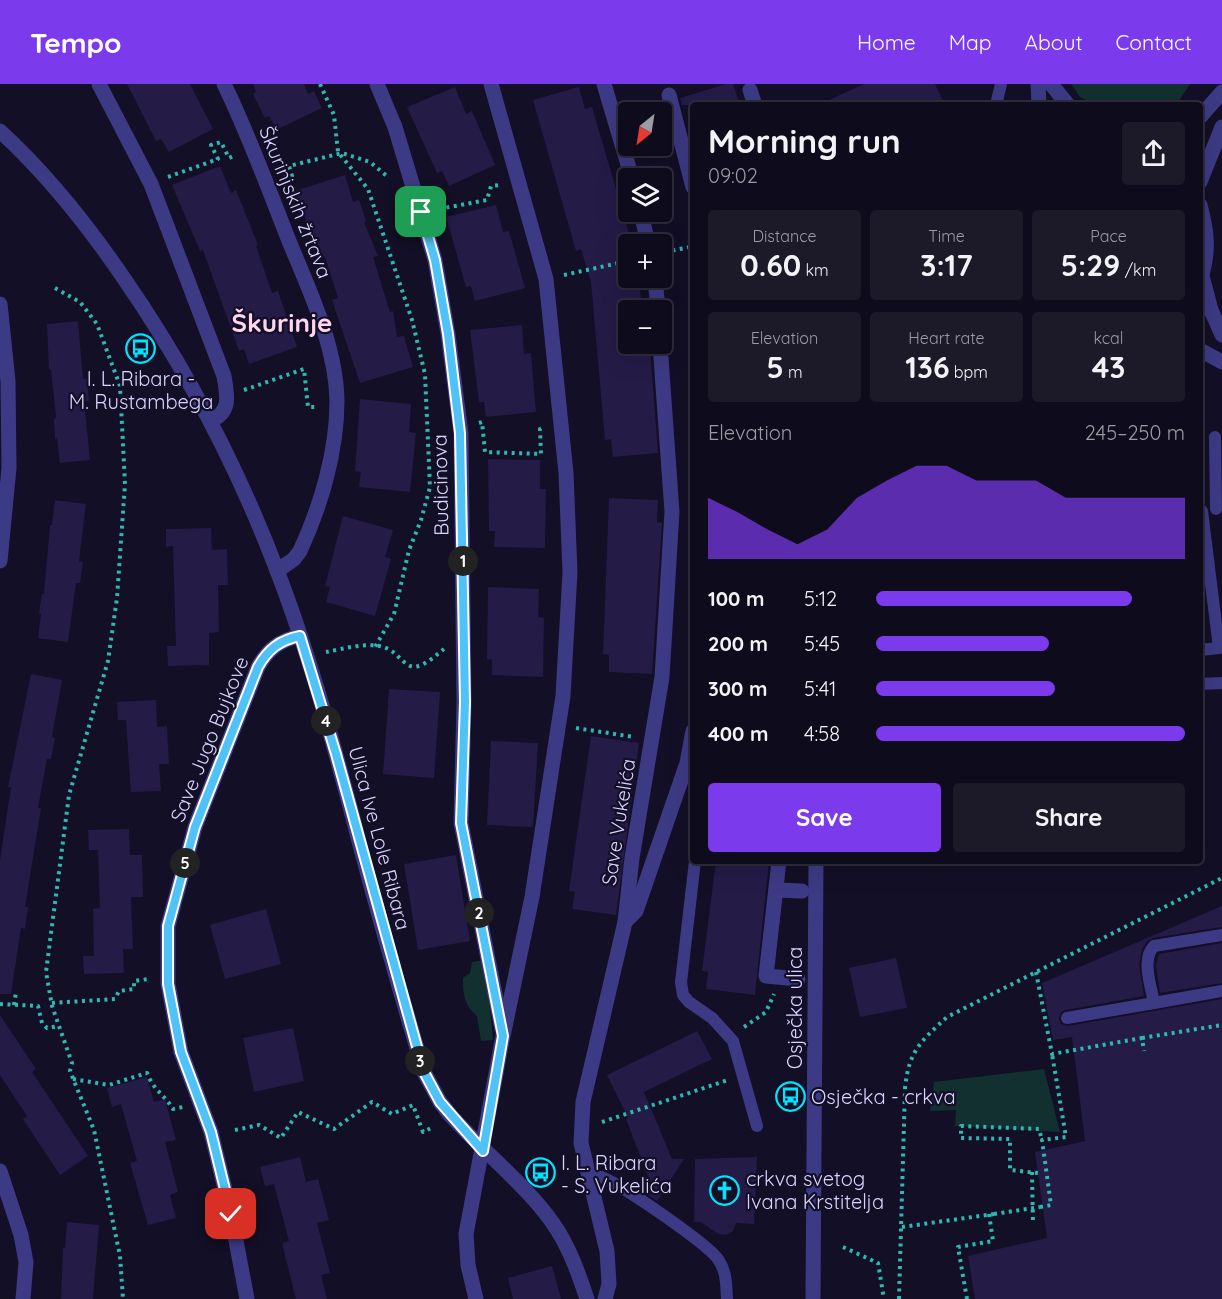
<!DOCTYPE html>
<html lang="en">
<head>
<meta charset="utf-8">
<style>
  body { margin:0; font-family:Quicksand,sans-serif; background:#1c1929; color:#f1f3f6; height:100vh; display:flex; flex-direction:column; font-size:22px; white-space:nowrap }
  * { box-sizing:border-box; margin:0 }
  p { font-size:20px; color:#9b9ba3 }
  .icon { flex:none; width:33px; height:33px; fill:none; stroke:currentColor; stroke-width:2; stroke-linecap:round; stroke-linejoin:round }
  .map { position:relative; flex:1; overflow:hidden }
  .details { position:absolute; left:690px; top:18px; width:513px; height:762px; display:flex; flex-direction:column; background:#0e0b1c; border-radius:6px; box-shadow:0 6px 24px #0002,0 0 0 2px #2e2b3b }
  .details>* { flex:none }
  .needle { width:39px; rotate:210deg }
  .tools { position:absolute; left:618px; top:18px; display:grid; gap:12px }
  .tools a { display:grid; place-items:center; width:54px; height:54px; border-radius:6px; background:#0e0b1c; box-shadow:0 6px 24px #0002,0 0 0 2px #2e2b3b; font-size:30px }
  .pin { position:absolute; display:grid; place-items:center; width:51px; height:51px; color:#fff; margin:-26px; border-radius:12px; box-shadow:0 3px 9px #0006 }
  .km { position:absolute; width:30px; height:30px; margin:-15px; border-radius:50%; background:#222; color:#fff; font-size:16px; line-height:30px; text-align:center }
  .round { display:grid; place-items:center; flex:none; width:63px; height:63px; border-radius:6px; background:#1c1929 }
  .summary { display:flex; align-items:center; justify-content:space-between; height:102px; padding:0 18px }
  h1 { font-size:33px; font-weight:700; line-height:45px }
  .metrics { display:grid; grid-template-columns:repeat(3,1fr); gap:9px; height:102px; padding:6px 18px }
  .metrics div { display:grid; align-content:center; border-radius:6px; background:#1c1929; text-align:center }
  .metrics b { font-size:30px; font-weight:700 }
  .metrics small { font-size:16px; font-weight:400 }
  .metrics p { font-size:16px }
  .chart { height:168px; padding:12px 18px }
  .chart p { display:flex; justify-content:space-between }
  .chart svg { width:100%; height:108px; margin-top:6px; fill:#7c3aed; opacity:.7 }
  .cta { display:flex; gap:12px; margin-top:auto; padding:12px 18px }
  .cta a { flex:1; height:69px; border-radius:6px; background:#7c3aed; color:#fff; font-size:24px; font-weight:700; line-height:69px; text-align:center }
  .cta a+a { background:#1c1929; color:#f1f3f6 }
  ul { padding:0 18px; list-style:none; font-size:20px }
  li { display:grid; grid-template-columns:96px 72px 1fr; align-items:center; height:45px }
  li i { height:15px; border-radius:8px; background:#7c3aed }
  header { display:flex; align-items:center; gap:36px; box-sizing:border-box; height:84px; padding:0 30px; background:#7c3aed; color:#fff }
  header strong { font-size:28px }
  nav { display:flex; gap:33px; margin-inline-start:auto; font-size:21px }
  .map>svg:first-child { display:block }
  .green { fill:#12302f }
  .building { fill:#241b47 }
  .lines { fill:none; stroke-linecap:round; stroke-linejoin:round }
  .path { stroke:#2fb8b0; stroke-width:4; stroke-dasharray:3 4.5; stroke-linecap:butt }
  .service { stroke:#3d3a85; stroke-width:12 }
  .minor { stroke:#3d3a85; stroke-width:15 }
  .tertiary { stroke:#3d3a85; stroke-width:15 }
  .path-bridge { stroke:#2fb8b0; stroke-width:4; stroke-dasharray:3 4.5; stroke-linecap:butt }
  .route-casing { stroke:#fff; stroke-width:12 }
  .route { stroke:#4fc3f7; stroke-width:8 }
  .labels { text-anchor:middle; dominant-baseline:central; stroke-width:4.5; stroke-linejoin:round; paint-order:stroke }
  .street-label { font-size:20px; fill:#d9d4ff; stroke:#130f26 }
  .poi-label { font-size:20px; fill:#d9d4ff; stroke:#130f26; text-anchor:start }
  .district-label { font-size:26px; font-weight:bold; fill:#ffd6f0; stroke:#130f26 }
</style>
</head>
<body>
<header>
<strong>Tempo</strong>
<nav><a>Home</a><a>Map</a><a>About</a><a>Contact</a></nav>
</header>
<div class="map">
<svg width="1222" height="1215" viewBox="0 0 1222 1215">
  <rect width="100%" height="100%" fill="#130f26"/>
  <!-- green -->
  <g class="green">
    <path d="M 1071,0 L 1190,0 L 1178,18 L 1173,21 L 1096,21 L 1080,13 Z"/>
    <path d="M 485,876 L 493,956 L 481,957 L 477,932 C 464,920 463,911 463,894 L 470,889 L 472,878 Z"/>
    <path d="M 1044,985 L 1060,1048 L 955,1042 L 956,1026 L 930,1027 L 934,998 Z"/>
  </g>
  <!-- building -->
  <g class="building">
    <path d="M 127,0 L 190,0 L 213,45 L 169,68 L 161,55 L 156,57 Z"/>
    <path d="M 253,0 L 304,0 L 308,10 L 314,7 L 322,24 L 276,46 L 269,32 L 265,34 L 253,10 L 256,8 Z"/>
    <path d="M 726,0 L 733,0 L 740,21 L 682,21 L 680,14 Z"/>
    <path d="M 864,0 L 935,0 L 945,21 L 818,21 Z"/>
    <path d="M 455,3 L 466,30 L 472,27 L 495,81 L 449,102 L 442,87 L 437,89 L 407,23 Z"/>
    <path d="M 579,3 L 585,25 L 592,23 L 632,160 L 628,160 L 628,194 L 639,194 L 642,226 L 628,226 L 628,260 L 644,260 L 645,264 L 650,263 L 658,369 L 613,373 L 611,355 L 605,356 L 591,198 L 581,165 L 576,167 L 533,16 Z"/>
    <path d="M 220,82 L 231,109 L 236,106 L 258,161 L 256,162 L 272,209 L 278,207 L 297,263 L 249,280 L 244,265 L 239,267 L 203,166 L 200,167 L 172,101 Z"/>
    <path d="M 345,91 L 353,118 L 359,116 L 366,137 L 364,138 L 378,172 L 373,173 L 390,228 L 393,227 L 397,253 L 404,252 L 413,283 L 360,299 L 332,216 L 338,214 L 325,173 L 320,175 L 295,107 Z"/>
    <path d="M 496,121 L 503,148 L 509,147 L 525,204 L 475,217 L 471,202 L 466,203 L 446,133 Z"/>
    <path d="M 78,237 L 83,295 L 87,295 L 89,317 L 84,317 L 90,376 L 60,379 L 57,354 L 55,355 L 54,335 L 56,334 L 51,285 L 49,286 L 47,240 Z"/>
    <path d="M 522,241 L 524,270 L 531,269 L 536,328 L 486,333 L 484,318 L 479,318 L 470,246 Z"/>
    <path d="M 360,315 L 411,320 L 409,348 L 416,349 L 410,408 L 359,403 L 361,388 L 355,387 Z"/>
    <path d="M 488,375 L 540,376 L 540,405 L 546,405 L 545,464 L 494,463 L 495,447 L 489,447 Z"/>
    <path d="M 609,414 L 658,416 L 657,438 L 662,439 L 652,590 L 609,588 L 609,571 L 603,570 Z"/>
    <path d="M 55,416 L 86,420 L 79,477 L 83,478 L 80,499 L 76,499 L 68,558 L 38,554 L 41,530 L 39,529 L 42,510 L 44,510 L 50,441 L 52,441 Z"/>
    <path d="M 343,432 L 393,446 L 385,473 L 391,475 L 375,532 L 326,518 L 330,503 L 325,502 Z"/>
    <path d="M 211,444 L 212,466 L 227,465 L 228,501 L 218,501 L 219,548 L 209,549 L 209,581 L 168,582 L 167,562 L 176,562 L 173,462 L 166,463 L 166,445 Z"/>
    <path d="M 488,503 L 539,505 L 538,533 L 544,534 L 543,593 L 492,591 L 492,576 L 487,575 Z"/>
    <path d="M 31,590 L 62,596 L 52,653 L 55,654 L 51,675 L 47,675 L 38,724 L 41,724 L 25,823 L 28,823 L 25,845 L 21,844 L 11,910 L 0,910 L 0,776 L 11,703 L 8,703 Z"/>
    <path d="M 389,605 L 440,608 L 434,694 L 383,690 Z"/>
    <path d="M 156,616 L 157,643 L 167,642 L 169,680 L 159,680 L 161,707 L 131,708 L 126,636 L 118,636 L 117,618 Z"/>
    <path d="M 591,652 L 639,659 L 616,831 L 572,825 L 575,808 L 569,807 Z"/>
    <path d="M 491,657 L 538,659 L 533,743 L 487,741 Z"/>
    <path d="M 129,745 L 130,771 L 142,771 L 143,813 L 131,813 L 133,865 L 123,865 L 124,889 L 84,890 L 83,872 L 94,872 L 93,825 L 100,824 L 98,766 L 89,766 L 88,746 Z"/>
    <path d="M 456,771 L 470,857 L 418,866 L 404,780 Z"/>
    <path d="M 716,777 L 769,777 L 755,911 L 706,905 L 708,888 L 702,887 Z"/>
    <path d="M 1222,822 L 1222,843 L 1153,854 L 1147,857 L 1142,865 L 1139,881 L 1144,912 L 1066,926 L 1061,928 L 1059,935 L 1061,940 L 1068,942 L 1222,915 L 1222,1215 L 975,1215 L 968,1172 L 1047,1154 L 1035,1068 L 1085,1057 L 1072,953 L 1053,956 L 1042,899 Z"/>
    <path d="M 266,825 L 281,880 L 225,895 L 210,841 Z"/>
    <path d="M 1222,859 L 1222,899 L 1160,909 L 1156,881 L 1159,870 Z"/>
    <path d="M 896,874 L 907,924 L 860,933 L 849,884 Z"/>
    <path d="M 0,931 L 36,985 L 32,988 L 88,1072 L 60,1091 L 23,1035 L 27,1032 L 0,991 Z"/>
    <path d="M 293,944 L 304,997 L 254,1008 L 243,954 Z"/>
    <path d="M 697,947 L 712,975 L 644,1008 L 672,1075 L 684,1075 L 657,1117 L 648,1111 L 650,1098 L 626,1035 L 628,1034 L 607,991 Z"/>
    <path d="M 147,993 L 154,1018 L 165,1015 L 176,1056 L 165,1058 L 178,1108 L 170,1111 L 176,1134 L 148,1141 L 130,1079 L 137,1077 L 121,1020 L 112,1023 L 107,1004 Z"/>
    <path d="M 300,1073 L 306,1098 L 318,1095 L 329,1136 L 317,1139 L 330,1189 L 321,1191 L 327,1215 L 296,1215 L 282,1159 L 289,1157 L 274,1100 L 265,1102 L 260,1083 Z"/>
    <path d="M 757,1073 L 754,1140 L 736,1139 L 733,1147 L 726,1151 L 718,1150 L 701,1138 L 694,1138 L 695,1075 Z"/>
    <path d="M 67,1138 L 99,1141 L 93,1215 L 61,1215 L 63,1164 L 65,1164 Z"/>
    <path d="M 552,1182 L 561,1215 L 513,1215 L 508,1194 Z"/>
  </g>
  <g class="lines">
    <!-- path -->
    <g class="path">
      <path d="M 320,0 L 334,31 L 338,68 L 368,105 L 412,236 L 425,290 L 430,403 L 421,436 L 409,466 L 394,530 L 375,563"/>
      <path d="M 168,93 L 218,75 L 211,61 L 221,58 L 229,74 L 236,71"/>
      <path d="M 284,93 L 292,92 L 289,82 L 342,69 L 370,78 L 388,93"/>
      <path d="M 439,125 L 487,116 L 491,102 L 501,101"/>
      <path d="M 665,168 L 690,163 L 693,173"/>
      <path d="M 564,191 L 628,177"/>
      <path d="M 55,204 L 80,218 L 97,240 L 120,302 L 125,400 L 117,514 L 108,577 L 69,711 L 46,888 L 52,922 L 72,979 L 70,987 L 94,1046 L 120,1172 L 123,1215"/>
      <path d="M 244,306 L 304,285 L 308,323 L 317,323"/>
      <path d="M 479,339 L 482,338 L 485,368 L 541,370 L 540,345 L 544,344"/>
      <path d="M 326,568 C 343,565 369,557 386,564 C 395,567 400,576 408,581 C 419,588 436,571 444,565"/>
      <path d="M 576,644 L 634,653"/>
      <path d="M 1036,888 L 1052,970 L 1142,954 L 1144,967"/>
      <path d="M 52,919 L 115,915 L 119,907 L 134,905 L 134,897 L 148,895 L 149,898"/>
      <path d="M 0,920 L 38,922 L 42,939 L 47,944 L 59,942"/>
      <path d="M 14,921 L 16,908"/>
      <path d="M 744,943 L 766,928 L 774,910"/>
      <path d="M 1142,954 L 1222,941"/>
      <path d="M 73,995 L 109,1001 L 147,989 C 154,1007 164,1010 173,1025 L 183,1023"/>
      <path d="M 602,1038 L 728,996"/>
      <path d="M 235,1046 L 259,1041 L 281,1054 L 298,1028 L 334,1045 L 372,1018 L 392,1030 L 413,1021 L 423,1048 L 431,1044"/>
      <path d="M 1032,1088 L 1033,1140"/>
      <path d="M 1038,1089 L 1010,1086 L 1010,1055 L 961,1054 L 961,1042 L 1039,1045 L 1042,1056"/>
      <path d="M 1040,1123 L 1051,1121 L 1042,1056 L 1066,1053 L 1052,970"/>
      <path d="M 902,1143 L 994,1130"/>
      <path d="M 843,1163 L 878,1179 L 884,1215"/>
      <path d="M 899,1215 L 905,1004 C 909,967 920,958 947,933 L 1222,794"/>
      <path d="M 967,1215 L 958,1163 L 993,1157 L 989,1130"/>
    </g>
    <!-- service -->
    <g class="service">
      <path d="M 996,21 L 1001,0"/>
      <path d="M 1215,353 L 1216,425"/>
      <path d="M 1200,566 L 1219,564 L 1202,427"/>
      <path d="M 1200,600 L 1222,599"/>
      <path d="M 695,777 L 681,898 L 683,911 L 689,918 L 712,934 L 733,957 L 757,1042"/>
      <path d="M 1222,851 L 1154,862 C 1141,875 1151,902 1154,919 L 1222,907"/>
      <path d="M 1067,934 L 1154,919"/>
      <path d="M 588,1091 C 592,1092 597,1092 601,1093 C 621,1100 706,1159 718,1175 C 727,1188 726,1201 727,1215"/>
    </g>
    <!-- minor -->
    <g class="minor">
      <path d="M 99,0 L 151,100 L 224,292 C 227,311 232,328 210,337"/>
      <path d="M 224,0 C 248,49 267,101 287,152 C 308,204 336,260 337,317 C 337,367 321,422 300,467 L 294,475 L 277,487"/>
      <path d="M 377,0 L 395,43 L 435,176 L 448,250 L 461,349 L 464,618 L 461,739 L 502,945"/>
      <path d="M 604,0 L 632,94"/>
      <path d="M 750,6 L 755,21"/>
      <path d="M 669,11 L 693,103"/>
      <path d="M 1200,33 L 1222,8"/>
      <path d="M 1200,98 L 1222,43"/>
      <path d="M 641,128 L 648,160"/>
      <path d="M 1202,192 L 1211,226 L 1222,251"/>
      <path d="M 655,194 L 658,226"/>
      <path d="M 0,220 L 8,297 L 9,384 L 0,477"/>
      <path d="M 1200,266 L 1222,278"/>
      <path d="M 779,777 L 766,892 L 798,895"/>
      <path d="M 776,806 L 802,807"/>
      <path d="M 625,838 L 636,827 L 687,679 L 693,647"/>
      <path d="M 0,1087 L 21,1151 L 26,1178 L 23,1215"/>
      <path d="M 247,1215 L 231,1130 L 211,1048 L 181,968 L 168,900 L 168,842 L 195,743 L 258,583 C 268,565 280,556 300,552"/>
      <path d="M 476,1215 L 468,1181 L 466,1150 L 503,952 L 532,813 L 563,612 L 570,488 L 566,389 L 546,195 L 491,0"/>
      <path d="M 605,1215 L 609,1200 L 607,1167 L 581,1059 L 583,1018 L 625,838 L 632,774 L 662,593 L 672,428 L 660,260"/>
    </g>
    <!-- tertiary -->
    <g class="tertiary">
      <path d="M 1038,0 L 1039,21"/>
      <path d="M 1051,0 L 1068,21"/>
      <path d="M 0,47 C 48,91 89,143 125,196 C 187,286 239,386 278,489 C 312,578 337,672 361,765 C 381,840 402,914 424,988 L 440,1018 L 451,1032 C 483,1067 534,1108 558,1147 C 571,1168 579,1191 587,1215"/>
      <path d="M 1200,121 C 1208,151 1209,168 1200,198"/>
      <path d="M 813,1215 L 816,777"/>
    </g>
    <!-- path-bridge -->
    <path class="path-bridge" d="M 994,1130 L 1040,1123"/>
  </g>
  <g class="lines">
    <defs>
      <path id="route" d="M 231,1130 L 211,1048 L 181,968 L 168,900 L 168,842 L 195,743 L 258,583 C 268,565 280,556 300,552 L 336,670 L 424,988 L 440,1018 L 483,1067 L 503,952 L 461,739 L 465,618 L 460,349 L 448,250 L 435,176 L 421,128"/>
    </defs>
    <!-- route casing -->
    <use href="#route" class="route-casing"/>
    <!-- route -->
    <use href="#route" class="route"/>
  </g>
  <!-- icons -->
  <defs>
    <symbol id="bus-ring" viewBox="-11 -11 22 22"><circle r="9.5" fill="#130f26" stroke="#00e5ff" stroke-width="1.5"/><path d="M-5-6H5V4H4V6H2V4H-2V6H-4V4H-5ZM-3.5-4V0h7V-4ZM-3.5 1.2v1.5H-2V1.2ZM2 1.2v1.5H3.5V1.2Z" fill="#00e5ff"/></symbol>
    <symbol id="church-ring" viewBox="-11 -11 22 22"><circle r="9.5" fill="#130f26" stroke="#00e5ff" stroke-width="1.5"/><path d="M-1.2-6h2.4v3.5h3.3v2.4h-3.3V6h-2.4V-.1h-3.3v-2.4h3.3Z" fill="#00e5ff"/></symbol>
  </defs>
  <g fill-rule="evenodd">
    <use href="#bus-ring" x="124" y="248" width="33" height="33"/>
    <use href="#bus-ring" x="774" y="996" width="33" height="33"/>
    <use href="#bus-ring" x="524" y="1072" width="33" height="33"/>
    <use href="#church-ring" x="708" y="1090" width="33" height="33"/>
  </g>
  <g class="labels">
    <!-- street labels -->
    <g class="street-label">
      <text transform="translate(296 118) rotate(68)">Škurinjskih žrtava</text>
      <text transform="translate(440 401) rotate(-91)">Budicinova</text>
      <text transform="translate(209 655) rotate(-68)">Save Jugo Bujkove</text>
      <text transform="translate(618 738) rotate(-81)">Save Vukelića</text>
      <text transform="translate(380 754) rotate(75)">Ulica Ive Lole Ribara</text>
      <text transform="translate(794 924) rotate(-90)">Osječka ulica</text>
    </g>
    <!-- poi labels -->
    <g class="poi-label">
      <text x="141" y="294" text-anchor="middle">I. L. Ribara -<tspan x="141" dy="23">M. Rustambega</tspan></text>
      <text x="811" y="1012">Osječka - crkva</text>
      <text x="561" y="1078">I. L. Ribara<tspan x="561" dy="23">- S. Vukelića</tspan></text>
      <text x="746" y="1094">crkva svetog<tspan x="746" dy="23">Ivana Krstitelja</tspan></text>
    </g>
    <!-- district labels -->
    <g class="district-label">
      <text x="282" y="238">Škurinje</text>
    </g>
  </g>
</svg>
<div class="tools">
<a><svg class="needle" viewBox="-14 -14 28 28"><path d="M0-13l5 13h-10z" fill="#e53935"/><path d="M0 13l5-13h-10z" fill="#9b9ba3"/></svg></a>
<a><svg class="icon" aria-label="layers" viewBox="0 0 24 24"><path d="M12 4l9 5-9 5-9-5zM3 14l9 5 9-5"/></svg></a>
<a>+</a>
<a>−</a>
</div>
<div class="pin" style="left:421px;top:128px;background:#1e9e55"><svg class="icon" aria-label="arrive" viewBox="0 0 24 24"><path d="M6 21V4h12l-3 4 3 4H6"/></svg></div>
<div class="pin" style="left:231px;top:1130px;background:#d93025"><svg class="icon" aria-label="check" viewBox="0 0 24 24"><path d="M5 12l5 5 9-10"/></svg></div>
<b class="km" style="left:463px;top:477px">1</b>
<b class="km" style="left:479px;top:829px">2</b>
<b class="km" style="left:420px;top:977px">3</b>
<b class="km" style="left:326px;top:637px">4</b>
<b class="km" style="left:185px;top:779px">5</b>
<section class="details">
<div class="summary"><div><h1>Morning run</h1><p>09:02</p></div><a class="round"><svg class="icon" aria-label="share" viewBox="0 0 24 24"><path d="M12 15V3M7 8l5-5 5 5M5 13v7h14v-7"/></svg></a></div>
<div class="metrics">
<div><p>Distance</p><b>0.60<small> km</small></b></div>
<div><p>Time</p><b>3:17</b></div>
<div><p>Pace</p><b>5:29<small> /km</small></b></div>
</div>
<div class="metrics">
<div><p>Elevation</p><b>5<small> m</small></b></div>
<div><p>Heart rate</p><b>136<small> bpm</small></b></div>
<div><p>kcal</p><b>43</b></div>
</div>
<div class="chart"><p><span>Elevation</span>245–250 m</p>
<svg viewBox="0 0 160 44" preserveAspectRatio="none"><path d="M0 44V19L10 25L20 32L30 38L40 32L50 19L60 12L70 6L80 6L90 12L100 12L110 12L120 19L130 19L140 19L150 19L160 19V44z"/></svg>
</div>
<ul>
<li><b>100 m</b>5:12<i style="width:83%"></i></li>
<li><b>200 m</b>5:45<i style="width:56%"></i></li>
<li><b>300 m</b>5:41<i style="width:58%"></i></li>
<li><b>400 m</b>4:58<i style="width:100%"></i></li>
</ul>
<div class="cta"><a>Save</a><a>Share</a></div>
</section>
</div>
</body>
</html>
